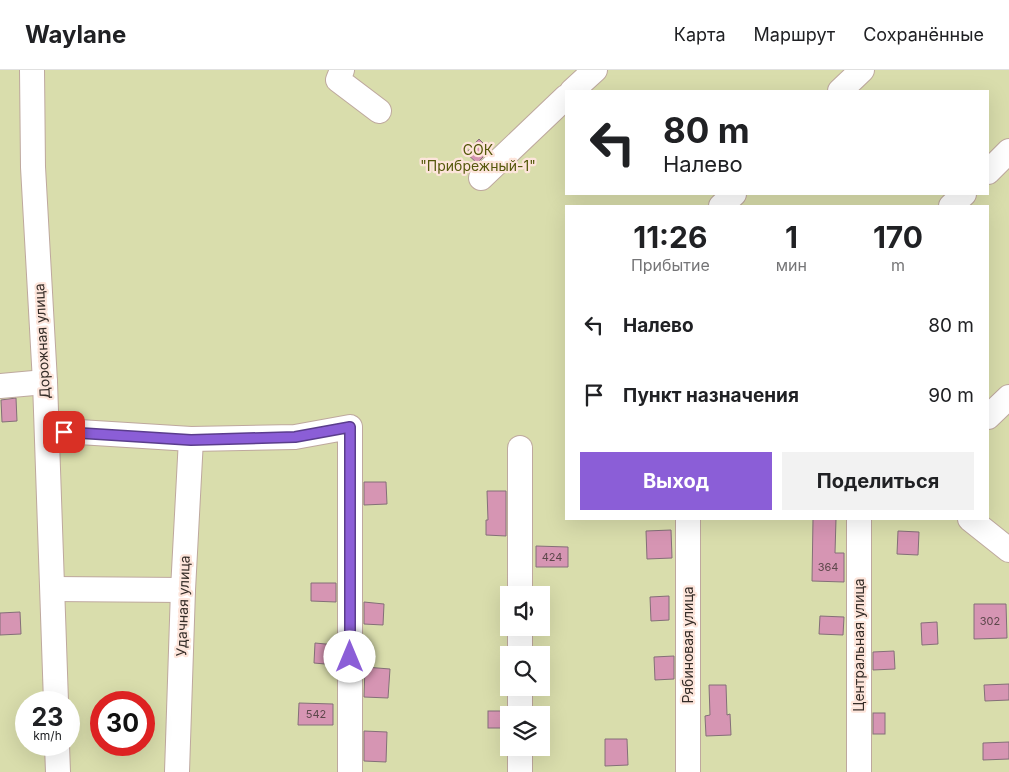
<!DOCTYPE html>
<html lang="ru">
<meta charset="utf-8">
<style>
:root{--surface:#fff;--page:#f2f2f2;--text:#202124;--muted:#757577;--line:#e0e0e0;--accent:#8b5ed7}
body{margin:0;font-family:Inter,sans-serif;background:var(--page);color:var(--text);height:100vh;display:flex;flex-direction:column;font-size:19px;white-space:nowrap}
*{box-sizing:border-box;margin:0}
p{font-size:16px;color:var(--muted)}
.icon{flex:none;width:28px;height:28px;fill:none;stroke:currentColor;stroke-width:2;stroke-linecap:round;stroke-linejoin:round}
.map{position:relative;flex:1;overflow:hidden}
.drawer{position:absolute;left:565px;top:135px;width:424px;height:315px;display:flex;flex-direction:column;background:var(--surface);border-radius:0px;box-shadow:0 5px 20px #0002}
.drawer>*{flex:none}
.banner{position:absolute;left:565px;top:20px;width:424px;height:105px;border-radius:0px;box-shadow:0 5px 20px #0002;background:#fff;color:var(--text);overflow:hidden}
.buttons{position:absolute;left:500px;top:516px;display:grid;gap:10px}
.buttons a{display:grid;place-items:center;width:50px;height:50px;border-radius:0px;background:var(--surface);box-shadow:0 5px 20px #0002;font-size:25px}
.speed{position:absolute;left:15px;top:621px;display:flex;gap:10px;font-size:25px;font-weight:700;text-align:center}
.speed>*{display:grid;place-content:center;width:65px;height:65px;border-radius:50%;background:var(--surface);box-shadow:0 5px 20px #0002;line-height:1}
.speed small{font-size:12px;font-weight:400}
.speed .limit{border:8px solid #d22;background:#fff;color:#111}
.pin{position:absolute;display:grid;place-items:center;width:42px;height:42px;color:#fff;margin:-21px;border-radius:10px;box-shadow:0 2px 8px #0006}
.me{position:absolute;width:55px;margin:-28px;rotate:0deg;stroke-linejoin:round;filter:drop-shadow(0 0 4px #0008)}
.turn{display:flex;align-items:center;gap:18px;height:105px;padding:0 15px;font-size:22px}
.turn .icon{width:65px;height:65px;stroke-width:2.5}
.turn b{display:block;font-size:35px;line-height:42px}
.eta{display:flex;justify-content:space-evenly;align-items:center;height:85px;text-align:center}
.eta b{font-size:30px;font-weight:700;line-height:35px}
.action{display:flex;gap:10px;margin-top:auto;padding:10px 15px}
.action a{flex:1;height:58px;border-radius:0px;background:var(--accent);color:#fff;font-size:20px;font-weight:700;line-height:58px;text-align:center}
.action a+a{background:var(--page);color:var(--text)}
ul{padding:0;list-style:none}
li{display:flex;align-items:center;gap:15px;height:70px;padding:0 15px}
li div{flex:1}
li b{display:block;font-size:19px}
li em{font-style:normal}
header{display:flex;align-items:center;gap:30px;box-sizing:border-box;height:70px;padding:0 25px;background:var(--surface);border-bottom:1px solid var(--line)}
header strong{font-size:24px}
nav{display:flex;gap:28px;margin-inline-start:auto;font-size:18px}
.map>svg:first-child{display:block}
.green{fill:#d9ddac;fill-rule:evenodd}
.building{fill:#d695b3;stroke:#846f78}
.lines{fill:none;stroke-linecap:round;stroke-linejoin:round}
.minor-casing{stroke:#bea89e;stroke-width:26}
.minor{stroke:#fff;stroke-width:24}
.route-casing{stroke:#5a3d8c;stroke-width:12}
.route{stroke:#8b5ed7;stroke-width:9}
.labels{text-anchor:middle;stroke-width:4.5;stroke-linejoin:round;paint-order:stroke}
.number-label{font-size:11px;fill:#5d474b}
.park-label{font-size:14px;fill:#55580b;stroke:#fde5db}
.street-label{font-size:14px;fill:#352d28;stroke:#fde5db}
</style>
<header>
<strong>Waylane</strong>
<nav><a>Карта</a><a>Маршрут</a><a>Сохранённые</a></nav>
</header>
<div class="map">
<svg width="1009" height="702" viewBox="0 0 1009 702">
<rect width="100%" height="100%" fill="#fde5db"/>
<path class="green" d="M0,0H1009V702H0ZM566,21H988V124H566ZM566,136H988V449H566ZM509,525H541V558H509ZM509,585H541V618H509ZM26,632H69V675H26ZM101,632H144V675H101ZM509,645H541V678H509Z"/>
<g class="building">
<path d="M479,69L490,80L477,93L466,83Z"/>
<path d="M16,328L17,351L2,352L1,330Z"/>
<path d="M364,412H386L387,434L364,435Z"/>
<path d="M487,421H506V466L486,465V450H488Z"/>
<path d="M813,449H836L835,483H844V512L812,511Z"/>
<path d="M671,460L672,488L647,489L646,461Z"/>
<path d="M898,461L919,462L918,485L897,484Z"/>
<path d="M536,476L568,477V497H536Z"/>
<path d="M311,513H336V532L311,531Z"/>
<path d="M669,526V550L651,551L650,527Z"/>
<path d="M364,532L384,534L383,555L364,554Z"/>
<path d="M974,534H1006L1007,568L974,569Z"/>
<path d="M20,542L21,564L0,565V543Z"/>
<path d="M820,546L844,547L843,565L819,564Z"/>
<path d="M937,552L938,574L922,575L921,553Z"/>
<path d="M315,573L336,575V595L314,593Z"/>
<path d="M894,581L895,599L873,600V582Z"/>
<path d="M674,586V609L655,610L654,587Z"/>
<path d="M365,597L390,599L388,628L364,627Z"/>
<path d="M1009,614V630L985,631L984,615Z"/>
<path d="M709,615H726L727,645L730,644L731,665L706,666L705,646L710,645Z"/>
<path d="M299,633L333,634V655H298Z"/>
<rect x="488" y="641" width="18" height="17"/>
<rect x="873" y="643" width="12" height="21"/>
<path d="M364,661L387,662L386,692L364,691Z"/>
<path d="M605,669H627L628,695L605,696Z"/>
<path d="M1009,672V689L983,690V673Z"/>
</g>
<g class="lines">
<defs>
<g id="minor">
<path d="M32,0L33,97L45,312L56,632"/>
<path d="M342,0L338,10L379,41"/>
<path d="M572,21L595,0"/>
<path d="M840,21L862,0"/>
<path d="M988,102L1009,81"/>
<path d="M481,108L566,27"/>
<path d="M721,136L734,124"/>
<path d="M951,136L964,124"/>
<path d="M0,316L45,312"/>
<path d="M988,347L1009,327"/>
<path d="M47,360L191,369L295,367L350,357V702"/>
<path d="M520,378V525"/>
<path d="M688,449V702"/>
<path d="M859,449V702"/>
<path d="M970,449L1009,480"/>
<path d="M53,519L183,520"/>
<path d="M520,558V585"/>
<path d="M520,618V645"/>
<path d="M57,675L58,702"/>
<path d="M520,678V702"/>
<path d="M177,702L183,520L191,369"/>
</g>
</defs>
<use href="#minor" class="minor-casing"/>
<use href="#minor" class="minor"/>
</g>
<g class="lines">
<defs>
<path id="route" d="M64,362L191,370L295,367L350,357V587"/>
</defs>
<use href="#route" class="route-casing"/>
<use href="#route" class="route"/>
</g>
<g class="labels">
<g class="number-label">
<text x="552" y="491">424</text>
<text x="828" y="501">364</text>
<text x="990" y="555">302</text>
<text x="316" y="648">542</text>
</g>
<g class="park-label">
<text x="478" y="85">СОК<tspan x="478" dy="16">"Прибрежный-1"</tspan></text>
</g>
<g class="street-label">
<text transform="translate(42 271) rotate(-93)" y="5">Дорожная улица</text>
<text transform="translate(183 536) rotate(-88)" y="5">Удачная улица</text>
<text transform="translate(688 575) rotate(-90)" y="5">Рябиновая улица</text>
<text transform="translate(859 575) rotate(-90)" y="5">Центральная улица</text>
</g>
</g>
</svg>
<div class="buttons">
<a><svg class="icon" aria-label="sound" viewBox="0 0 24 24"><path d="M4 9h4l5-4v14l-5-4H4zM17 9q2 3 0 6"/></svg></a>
<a><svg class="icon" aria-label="search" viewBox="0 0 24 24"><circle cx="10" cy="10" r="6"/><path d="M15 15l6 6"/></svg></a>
<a><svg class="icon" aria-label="layers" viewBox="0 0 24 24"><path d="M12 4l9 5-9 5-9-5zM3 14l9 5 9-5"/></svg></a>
</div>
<div class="speed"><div>23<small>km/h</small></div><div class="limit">30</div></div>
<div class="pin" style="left:64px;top:362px;background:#d93025"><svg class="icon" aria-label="arrive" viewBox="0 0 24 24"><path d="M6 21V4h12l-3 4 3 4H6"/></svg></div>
<svg class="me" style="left:350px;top:587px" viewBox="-20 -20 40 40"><circle r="19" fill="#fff"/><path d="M0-13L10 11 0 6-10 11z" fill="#8b5ed7"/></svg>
<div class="banner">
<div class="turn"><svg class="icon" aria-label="left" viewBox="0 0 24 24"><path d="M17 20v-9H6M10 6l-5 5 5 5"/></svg><div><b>80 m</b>Налево</div></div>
</div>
<section class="drawer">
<div class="eta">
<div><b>11:26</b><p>Прибытие</p></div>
<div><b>1</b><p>мин</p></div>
<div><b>170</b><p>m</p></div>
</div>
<ul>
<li><svg class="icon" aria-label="left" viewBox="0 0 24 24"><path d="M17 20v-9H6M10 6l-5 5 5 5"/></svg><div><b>Налево</b></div><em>80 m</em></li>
<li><svg class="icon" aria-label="arrive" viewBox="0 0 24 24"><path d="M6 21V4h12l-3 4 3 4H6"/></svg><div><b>Пункт назначения</b></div><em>90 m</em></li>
</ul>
<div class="action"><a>Выход</a><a>Поделиться</a></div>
</section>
</div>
